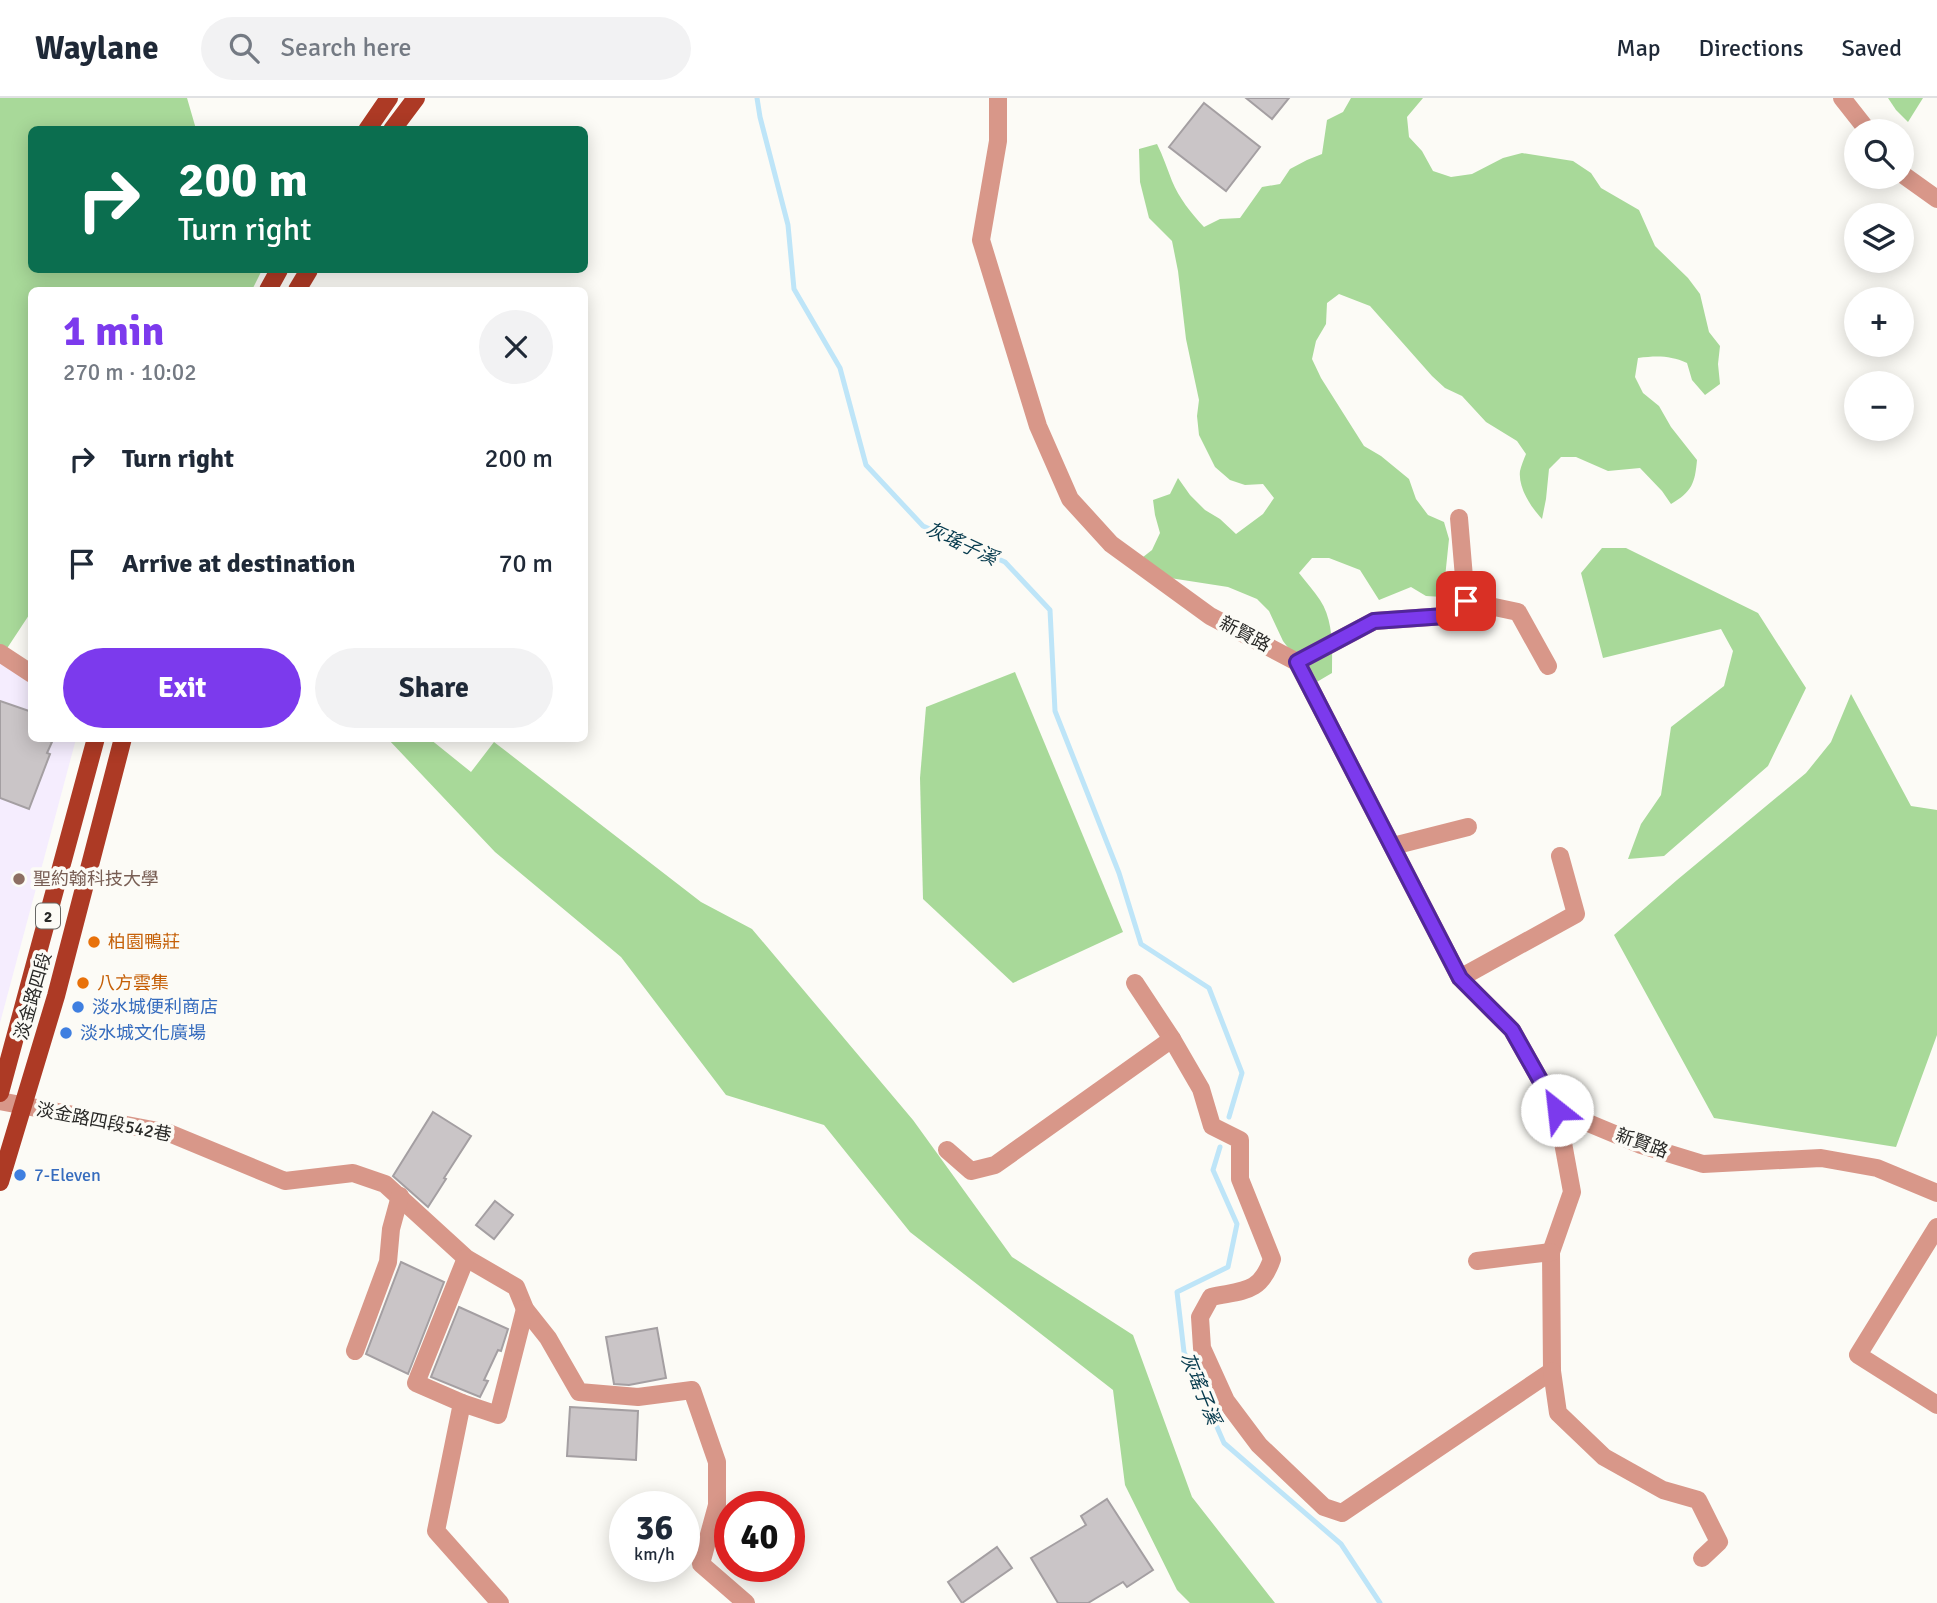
<!DOCTYPE html>
<meta charset="utf-8">
<style>
:root{--surface:#fff;--page:#f2f2f3;--text:#1f2937;--muted:#747a83;--line:#e0e1e3;--accent:#7c3aed}
body{margin:0;font-family:Signika,"Noto Sans TC",sans-serif;background:var(--page);color:var(--text);height:100vh;display:flex;flex-direction:column;font-size:26px;white-space:nowrap}
*{box-sizing:border-box;margin:0}
p{font-size:23px;color:var(--muted)}
.icon{flex:none;width:38px;height:38px;fill:none;stroke:currentColor;stroke-width:2;stroke-linecap:round;stroke-linejoin:round}
.map{position:relative;flex:1;overflow:hidden}
.side{position:absolute;left:28px;top:189px;width:560px;height:455px;display:flex;flex-direction:column;background:var(--surface);border-radius:10px;box-shadow:0 4px 18px #0003}
.side>*{flex:none}
.guide{position:absolute;left:28px;top:28px;width:560px;height:147px;border-radius:10px;box-shadow:0 4px 18px #0003;background:#0b6e4f;color:#fff;overflow:hidden}
.buttons{position:absolute;left:1844px;top:21px;display:grid;gap:14px}
.buttons a{display:grid;place-items:center;width:70px;height:70px;border-radius:50%;background:var(--surface);box-shadow:0 4px 18px #0003;font-size:35px}
.speed{position:absolute;left:609px;top:1393px;display:flex;gap:14px;font-size:35px;font-weight:700;text-align:center}
.speed>*{display:grid;place-content:center;width:91px;height:91px;border-radius:50%;background:var(--surface);box-shadow:0 4px 18px #0003;line-height:1}
.speed small{font-size:18px;font-weight:400}
.speed .limit{border:10px solid #d22;background:#fff;color:#111}
.pin{position:absolute;display:grid;place-items:center;width:60px;height:60px;color:#fff;margin:-30px;border-radius:14px;box-shadow:0 4px 10px #0006}
.me{position:absolute;width:77px;margin:-38px;rotate:331deg;stroke-linejoin:round;filter:drop-shadow(0 0 5px #0008)}
.turn{display:flex;align-items:center;gap:24px;height:147px;padding:0 35px;font-size:32px}
.turn .icon{width:91px;height:91px;stroke-width:2.5}
.turn b{display:block;font-size:49px;line-height:60px}
.round{display:grid;place-items:center;flex:none;width:74px;height:74px;border-radius:37px;background:var(--page)}
.head{display:flex;align-items:center;justify-content:space-between;height:119px;padding:0 35px}
h1{font-size:42px;font-weight:800;line-height:52px;color:var(--accent)}
.primary-button{display:flex;gap:14px;margin-top:auto;padding:14px 35px}
.primary-button a{flex:1;height:80px;border-radius:42px;background:var(--accent);color:#fff;font-size:28px;font-weight:800;line-height:80px;text-align:center}
.primary-button a+a{background:var(--page);color:var(--text)}
ul{padding:0;list-style:none}
li{display:flex;align-items:center;gap:21px;height:105px;padding:0 35px}
li div{flex:1}
li b{display:block;font-size:26px}
li em{font-style:normal}
header{display:flex;align-items:center;gap:42px;box-sizing:border-box;height:98px;padding:0 35px;background:var(--surface);border-bottom:2px solid var(--line)}
header strong{font-size:33px}
nav{display:flex;gap:38px;margin-inline-start:auto;font-size:24px}
.search{width:490px;height:63px;background:var(--page);display:flex;align-items:center;gap:18px;box-sizing:border-box;padding:0 24px;border-radius:38px;color:var(--muted);font-size:26px}
.map>svg:first-child{display:block}
.education{fill:#f5edfe}
.green{fill:#a8d999}
.lines{fill:none;stroke-linecap:round;stroke-linejoin:round}
.stream{stroke:#bee5f8;stroke-width:5}
.building{fill:#cac5c7;stroke:#a49fa2;stroke-width:2}
.minor{stroke:#d89789;stroke-width:18}
.tertiary{stroke:#d89789;stroke-width:18}
.primary{stroke:#ad3a25;stroke-width:18}
.route-casing{stroke:#51269a;stroke-width:18}
.route{stroke:#7c3aed;stroke-width:12}
.education-dot{fill:#8d6e63;stroke:#fcfbf6;stroke-width:2.5}
.food-dot{fill:#e8710a;stroke:#fcfbf6;stroke-width:2.5}
.shop-dot{fill:#3f7fe0;stroke:#fcfbf6;stroke-width:2.5}
.labels{text-anchor:middle;stroke-width:7;stroke-linejoin:round;paint-order:stroke}
.shield{fill:#fcfbf6;stroke:#686865;stroke-width:2}
.shield-label{font-size:16px;font-weight:bold;fill:#292927}
.street-label{font-size:18px;fill:#292927;stroke:#fcfbf6}
.education-label{font-size:18px;fill:#785e54;stroke:#fcfbf6;text-anchor:start}
.food-label{font-size:18px;fill:#c56008;stroke:#fcfbf6;text-anchor:start}
.shop-label{font-size:18px;fill:#366cbe;stroke:#fcfbf6;text-anchor:start}
.water-label{font-size:19px;font-style:italic;fill:#073b4e;stroke:#fcfbf6}
</style>
<header>
<strong>Waylane</strong>
<div class="search"><svg class="icon" aria-label="search" viewBox="0 0 24 24"><circle cx="10" cy="10" r="6"/><path d="M15 15l6 6"/></svg>Search here</div>
<nav><a>Map</a><a>Directions</a><a>Saved</a></nav>
</header>
<div class="map">
<svg width="1937" height="1505" viewBox="0 0 1937 1505">
<rect width="100%" height="100%" fill="#fcfbf6"/>
<path class="education" d="M0,557L31,580L32,640L76,641L0,925Z"/>
<g class="green">
<path d="M0,0H187L196,31L32,32V172H262L252,192H32L31,514L2,558L0,557Z"/>
<path d="M1351,0H1423L1407,19L1409,39L1422,53L1433,73L1451,79L1472,76L1503,60L1522,55L1573,63L1591,75L1601,90L1639,112L1655,148L1688,180L1700,196L1709,234L1720,248L1718,266L1720,286L1705,297L1692,282L1687,265C1669,257 1656,258 1638,260L1635,279L1643,295L1659,308L1671,329L1697,362C1695,385 1692,394 1671,406L1662,393L1640,370L1608,373L1576,359H1561L1549,371L1546,401L1542,421C1531,409 1518,390 1520,373C1521,368 1524,361 1526,356L1517,343L1486,324L1462,298L1445,290L1432,278L1370,208L1339,196L1327,205L1326,226L1316,243L1312,261L1321,280L1364,348L1381,358L1409,381L1416,401L1428,417L1444,424L1449,441L1443,499L1426,498L1411,489L1379,502L1360,472L1329,460H1312L1299,475C1306,484 1314,493 1320,502C1334,523 1332,551 1332,575L1315,585L1283,543L1269,513L1257,501L1228,489L1170,480L1138,463L1152,452L1160,435L1155,417L1153,402L1170,396L1178,380L1190,397L1205,412L1220,421L1236,436L1263,416L1274,400L1263,386L1245,387L1230,382L1215,369L1199,337L1197,318L1199,302L1186,241L1178,173L1172,143L1149,120L1140,84L1139,51L1157,46C1163,58 1167,70 1172,83C1179,100 1191,115 1204,129L1220,121L1240,120L1262,89L1280,86L1290,71L1307,62L1322,56L1327,22L1343,14Z"/>
<path d="M1888,0H1923L1908,24L1896,12Z"/>
<path d="M1602,450H1626L1758,515L1806,590L1768,668L1664,758L1628,761L1641,726L1661,697L1671,629L1724,588L1733,553L1721,531L1603,560L1581,475Z"/>
<path d="M1015,574L1123,834L1013,885L923,801L920,680L926,609Z"/>
<path d="M1851,596L1911,708L1937,712V937L1896,1049L1714,1020L1614,837L1677,782L1806,675L1831,644Z"/>
<path d="M388,641H430L471,674L494,644L701,804L752,831L913,1022L1012,1159L1133,1237L1192,1399L1275,1505H1190L1177,1492L1125,1387L1113,1292L910,1134L824,1027L726,997L621,859L495,754Z"/>
</g>
<g class="lines">
<g class="stream">
<path d="M757,0L760,19L788,127L794,191L840,270L866,367L923,428L1005,464L1050,512L1055,613L1119,775L1141,846L1209,890L1242,975L1229,1019"/>
<path d="M1220,1049L1213,1072L1237,1126L1228,1169L1177,1194L1184,1254L1224,1345L1341,1446L1380,1505"/>
</g>
</g>
<g class="building">
<path d="M1246,0H1289L1272,21Z"/>
<path d="M1204,5L1260,49L1226,93L1169,49Z"/>
<path d="M0,603L32,614V640H43L52,644L47,655L50,656L29,711L0,700Z"/>
<path d="M433,1014L471,1038L444,1080L446,1081L428,1109L393,1078Z"/>
<path d="M495,1103L513,1117L494,1141L476,1127Z"/>
<path d="M401,1164L444,1184L408,1276L366,1256Z"/>
<path d="M459,1209L508,1231L501,1253L498,1252L484,1282L488,1283L480,1299L431,1279Z"/>
<path d="M657,1230L666,1280L629,1287L614,1286L606,1239Z"/>
<path d="M570,1309L638,1313L636,1362L567,1358Z"/>
<path d="M1107,1401L1153,1472L1127,1489L1123,1484L1088,1505H1058L1031,1460L1086,1427L1081,1418Z"/>
<path d="M997,1449L1012,1470L962,1505L948,1484Z"/>
</g>
<g class="lines">
<g class="minor">
<path d="M1842,0L1868,33"/>
<path d="M1902,76L1937,101"/>
<path d="M1459,420L1466,503"/>
<path d="M0,555L32,576"/>
<path d="M1297,564L1374,523L1445,518L1466,503L1518,514L1548,568"/>
<path d="M1393,748L1468,729"/>
<path d="M1460,880L1576,816L1560,758"/>
<path d="M1135,885L1172,941"/>
<path d="M0,1003L169,1035L285,1083L353,1075L385,1086L466,1160L516,1189L525,1211L548,1240L579,1294L638,1299L692,1292L717,1364V1407L701,1466L746,1505"/>
<path d="M947,1052L971,1073L995,1067L1172,941L1201,991L1212,1028L1240,1042V1081L1272,1161C1260,1196 1243,1192 1211,1199L1200,1219L1202,1250L1226,1303L1259,1347L1324,1409L1342,1415L1552,1273L1551,1154L1572,1094L1557,1012"/>
<path d="M1937,1129L1858,1257L1937,1307"/>
<path d="M466,1160L416,1285L462,1305L436,1433L500,1505"/>
<path d="M1477,1163L1551,1154"/>
<path d="M355,1253L388,1164L391,1131L400,1098"/>
<path d="M1552,1273L1558,1315L1604,1359L1663,1392L1698,1402L1719,1444L1702,1460"/>
<path d="M462,1305L498,1317L525,1211"/>
</g>
<path class="tertiary" d="M998,0V43L981,142L1038,328L1070,401L1111,446L1210,518L1297,564L1460,880L1512,932L1557,1012L1641,1047L1703,1066L1821,1060L1877,1070L1937,1095"/>
<g class="primary">
<path d="M367,32L389,0"/>
<path d="M392,32L416,0"/>
<path d="M268,192L279,172"/>
<path d="M297,192L309,172"/>
<path d="M0,995L96,640"/>
<path d="M0,1084L56,898L123,640"/>
</g>
</g>
<g class="lines">
<defs>
<path id="route" d="M1466,503L1445,518L1374,523L1297,564L1460,880L1512,932L1557,1012"/>
</defs>
<use href="#route" class="route-casing"/>
<use href="#route" class="route"/>
</g>
<circle class="education-dot" cx="19" cy="781" r="7"/>
<g class="food-dot">
<circle cx="94" cy="844" r="7"/>
<circle cx="83" cy="885" r="7"/>
</g>
<g class="shop-dot">
<circle cx="78" cy="909" r="7"/>
<circle cx="66" cy="935" r="7"/>
<circle cx="20" cy="1077" r="7"/>
</g>
<g class="labels">
<rect class="shield" x="36" y="805.5" width="24" height="25" rx="5"/>
<g class="shield-label">
<text x="48" y="824">2</text>
</g>
<g class="street-label">
<text transform="translate(1245 536) rotate(28)" y="6">新賢路</text>
<text transform="translate(33 898) rotate(-74)" y="6">淡金路四段</text>
<text transform="translate(104 1024) rotate(11)" y="6">淡金路四段542巷</text>
<text transform="translate(1642 1045) rotate(20)" y="6">新賢路</text>
</g>
<g class="education-label">
<text x="33" y="787">聖約翰科技大學</text>
</g>
<g class="food-label">
<text x="108" y="850">柏園鴨莊</text>
<text x="97" y="891">八方雲集</text>
</g>
<g class="shop-label">
<text x="92" y="915">淡水城便利商店</text>
<text x="80" y="941">淡水城文化廣場</text>
<text x="34" y="1083">7-Eleven</text>
</g>
<g class="water-label">
<text transform="translate(962 445) rotate(25)" y="7">灰瑤子溪</text>
<text transform="translate(1201 1290) rotate(68)" y="7">灰瑤子溪</text>
</g>
</g>
</svg>
<div class="buttons">
<a><svg class="icon" aria-label="search" viewBox="0 0 24 24"><circle cx="10" cy="10" r="6"/><path d="M15 15l6 6"/></svg></a>
<a><svg class="icon" aria-label="layers" viewBox="0 0 24 24"><path d="M12 4l9 5-9 5-9-5zM3 14l9 5 9-5"/></svg></a>
<a>+</a>
<a>−</a>
</div>
<div class="speed"><div>36<small>km/h</small></div><div class="limit">40</div></div>
<div class="pin" style="left:1466px;top:503px;background:#d93025"><svg class="icon" aria-label="arrive" viewBox="0 0 24 24"><path d="M6 21V4h12l-3 4 3 4H6"/></svg></div>
<svg class="me" style="left:1557px;top:1012px" viewBox="-20 -20 40 40"><circle r="19" fill="#fff"/><path d="M0-13L10 11 0 6-10 11z" fill="#7c3aed"/></svg>
<div class="guide">
<div class="turn"><svg class="icon" aria-label="right" viewBox="0 0 24 24"><path d="M7 20v-9h11M14 6l5 5-5 5"/></svg><div><b>200 m</b>Turn right</div></div>
</div>
<section class="side">
<div class="head"><div><h1>1 min</h1><p>270 m · 10:02</p></div><a class="round"><svg class="icon" aria-label="close" viewBox="0 0 24 24"><path d="M6 6l12 12M18 6L6 18"/></svg></a></div>
<ul>
<li><svg class="icon" aria-label="right" viewBox="0 0 24 24"><path d="M7 20v-9h11M14 6l5 5-5 5"/></svg><div><b>Turn right</b></div><em>200 m</em></li>
<li><svg class="icon" aria-label="arrive" viewBox="0 0 24 24"><path d="M6 21V4h12l-3 4 3 4H6"/></svg><div><b>Arrive at destination</b></div><em>70 m</em></li>
</ul>
<div class="primary-button"><a>Exit</a><a>Share</a></div>
</section>
</div>
